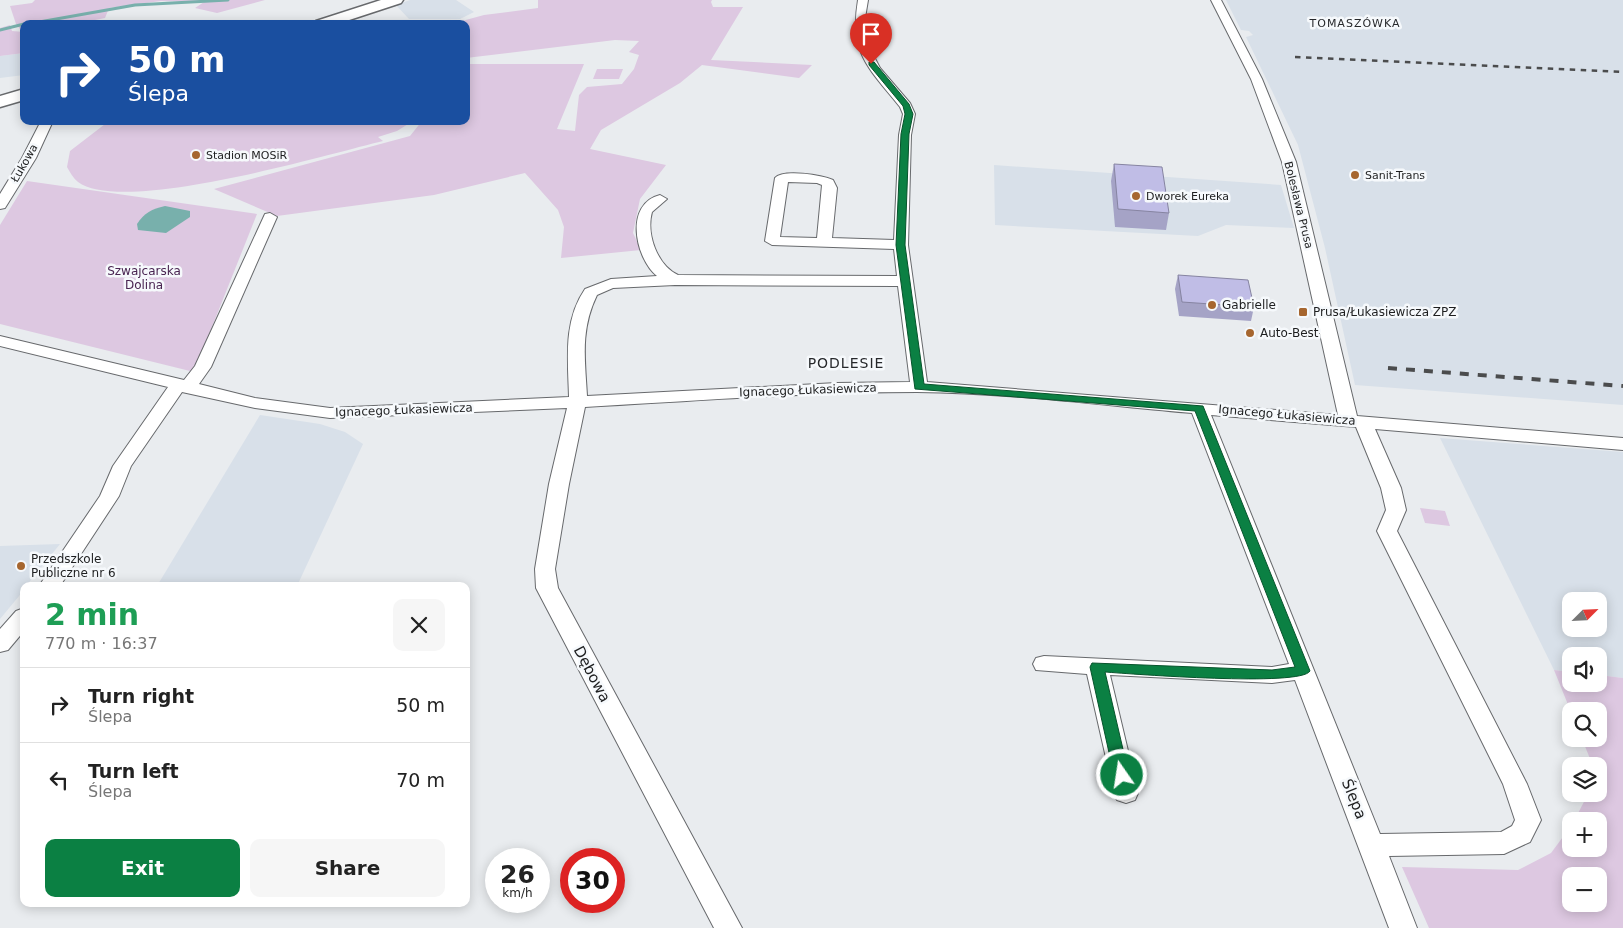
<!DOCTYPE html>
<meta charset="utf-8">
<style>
:root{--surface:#fff;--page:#f6f6f6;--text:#222;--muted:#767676;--line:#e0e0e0;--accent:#0b8043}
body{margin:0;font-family:"DejaVu Sans",sans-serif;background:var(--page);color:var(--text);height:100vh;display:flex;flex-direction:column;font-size:19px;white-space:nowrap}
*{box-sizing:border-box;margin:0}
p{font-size:16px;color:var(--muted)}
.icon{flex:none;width:28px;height:28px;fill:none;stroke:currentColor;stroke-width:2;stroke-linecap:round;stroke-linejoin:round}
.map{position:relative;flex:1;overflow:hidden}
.drawer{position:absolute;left:20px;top:582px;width:450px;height:325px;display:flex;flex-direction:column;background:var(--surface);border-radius:10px;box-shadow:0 2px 12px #0003}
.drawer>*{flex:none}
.hud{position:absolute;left:20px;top:20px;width:450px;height:105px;border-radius:10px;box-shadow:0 2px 12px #0003;background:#1a4fa0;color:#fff;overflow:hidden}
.needle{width:32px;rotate:66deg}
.buttons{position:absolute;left:1562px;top:592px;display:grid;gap:10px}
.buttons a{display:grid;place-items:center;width:45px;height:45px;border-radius:10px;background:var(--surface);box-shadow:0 2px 12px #0003;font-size:25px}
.speed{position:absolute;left:485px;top:848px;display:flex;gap:10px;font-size:25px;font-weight:700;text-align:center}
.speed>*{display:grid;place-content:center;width:65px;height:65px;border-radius:50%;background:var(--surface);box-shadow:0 2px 12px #0003;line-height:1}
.speed small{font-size:12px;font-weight:400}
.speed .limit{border:8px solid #d22;background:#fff;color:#111}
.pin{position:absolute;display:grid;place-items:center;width:42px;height:42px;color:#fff;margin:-51px -21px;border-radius:50% 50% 50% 0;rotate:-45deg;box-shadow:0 0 5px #0007}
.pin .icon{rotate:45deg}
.me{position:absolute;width:55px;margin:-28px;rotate:347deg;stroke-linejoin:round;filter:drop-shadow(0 0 4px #0008)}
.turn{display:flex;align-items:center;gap:18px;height:105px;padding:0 25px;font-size:22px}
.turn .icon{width:65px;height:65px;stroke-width:2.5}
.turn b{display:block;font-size:35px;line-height:42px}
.round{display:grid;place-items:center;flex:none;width:52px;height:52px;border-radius:10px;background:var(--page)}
.head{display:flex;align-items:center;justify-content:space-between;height:85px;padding:0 25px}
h1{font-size:30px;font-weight:700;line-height:38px;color:#1e9e55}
.cta{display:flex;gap:10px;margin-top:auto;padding:10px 25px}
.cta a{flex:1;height:58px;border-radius:10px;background:var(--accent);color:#fff;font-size:20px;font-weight:700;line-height:58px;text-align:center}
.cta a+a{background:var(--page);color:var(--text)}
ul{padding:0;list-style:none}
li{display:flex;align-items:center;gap:15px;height:75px;padding:0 25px;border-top:1px solid var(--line)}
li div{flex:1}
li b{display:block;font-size:19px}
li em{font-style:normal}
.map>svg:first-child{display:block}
.built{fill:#d8e0e9;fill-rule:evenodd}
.green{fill:#ddc8e1;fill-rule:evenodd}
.water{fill:#78b0ac}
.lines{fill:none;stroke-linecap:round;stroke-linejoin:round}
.stream{stroke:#78b0ac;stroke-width:3}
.street-casing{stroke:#67696c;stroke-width:2}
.secondary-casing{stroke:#67696c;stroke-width:3}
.street{fill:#fff;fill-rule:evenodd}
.secondary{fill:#fff;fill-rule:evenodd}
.rail-far1{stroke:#4b4c4d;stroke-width:2.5;stroke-dasharray:5.5 5.5;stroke-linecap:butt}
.rail{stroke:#4b4c4d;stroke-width:4;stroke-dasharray:9 9;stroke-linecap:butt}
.wall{fill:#a5a3c6}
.building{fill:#c0bde6;stroke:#8684a1}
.route{fill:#0b8043;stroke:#07532c}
.poi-dot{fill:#a6662f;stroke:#f6f9fc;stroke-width:2}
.labels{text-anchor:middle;stroke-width:5;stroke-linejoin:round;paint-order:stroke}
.far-neighbourhood-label{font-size:11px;letter-spacing:1px;fill:#27292c;stroke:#f6f9fc}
.far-poi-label{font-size:11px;fill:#1e1f20;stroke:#f6f9fc;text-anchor:start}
.far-street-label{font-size:11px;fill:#1e1f20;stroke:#f6f9fc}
.park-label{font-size:12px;fill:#492451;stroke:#f6f9fc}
.poi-label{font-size:12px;fill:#1e1f20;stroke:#f6f9fc;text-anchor:start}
.street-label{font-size:12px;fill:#1e1f20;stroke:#f6f9fc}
.neighbourhood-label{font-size:14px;letter-spacing:1px;fill:#27292c;stroke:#f6f9fc}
.near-street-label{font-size:15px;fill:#1e1f20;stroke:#f6f9fc}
</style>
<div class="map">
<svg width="1623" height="928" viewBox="0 0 1623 928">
<rect width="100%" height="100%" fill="#e9ecef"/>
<g class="built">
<path d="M410,0H456L474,12L460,19H409L396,5Z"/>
<path d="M1226,0H1623V405L1355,385L1325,248L1298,145L1246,37L1253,35L1249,31L1241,30Z"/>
<path d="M24,53V75L0,78V56Z"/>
<path d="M994,165L1281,185L1294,228L1226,225L1198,236L995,225Z"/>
<path d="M260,415L320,424L345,432L363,444L297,586H157Z"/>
<path d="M1440,438L1623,452V678L1599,675V656H1571V672L1554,670ZM1571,601H1599V629H1571Z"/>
<path d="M60,544L26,586H24V590L0,619V546Z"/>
</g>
<g class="green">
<path d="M35,0H265L217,13L195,8L204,2L161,1L109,8L105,18L75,24H24V29H20L16,24L10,6L32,3Z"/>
<path d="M538,0H712L711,2L713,7H743L711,60L812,65L799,78L702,65L680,83L601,130L590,149L666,165L640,199L633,233L641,250L561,258L564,227L558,210L525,173L434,195L277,216L214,189L410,136L422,121H466V64H584L557,129L575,131L579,95L587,87L622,84L634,69L639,55L629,52L639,41L615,40L466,58V24H451L484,15L538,8Z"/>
<path d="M10,25L12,31L24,32V53L0,56V28Z"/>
<path d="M597,69H623L619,79H593Z"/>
<path d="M109,121H413L397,131L378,137L383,141C325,155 123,215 78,182C73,178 70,172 67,167L70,151Z"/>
<path d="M27,181L257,214L194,372L0,324V225Z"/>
<path d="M1420,508L1445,511L1450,526L1425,523Z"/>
<path d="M1554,670L1571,672V684H1599V675L1623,678V928H1429L1402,867L1518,870L1551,853L1571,826V849H1599V821H1574L1588,794H1599V766H1593L1582,739H1599V711L1571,712ZM1599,876V904H1571V876Z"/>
</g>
<path class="water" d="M165,206L190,211V217L166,233L138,230L137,224C144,213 152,209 165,206Z"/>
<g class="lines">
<g class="stream">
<path d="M28,24L135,5L228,0"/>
<path d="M0,30L24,24"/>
</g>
<defs>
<g id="street">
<path d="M858,0H868L865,18L869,47L880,68L910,103L915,114L911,135L908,245L927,382L1338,415L1282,162L1251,79L1211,0H1221L1262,79L1296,162L1357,416L1623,438V450L1375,429L1401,488L1406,510L1397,531L1527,784L1541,820L1530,842L1504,854L1389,856L1417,928H1389L1295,680L1272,683L1110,675L1138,793L1135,800L1126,803L1117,800L1114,793L1087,674L1036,670L1033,664L1036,658L1044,656L1272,667L1289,664L1192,413C1101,405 1009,393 917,392C807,392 696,401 585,407L569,484L555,569L558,588L742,928H714L536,588L535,569L549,484L567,408L330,418L255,408L182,392L131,466L119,496L60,586H39L100,496L113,466L168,387L0,346V336L184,380L195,366L265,214L270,213L277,217L211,367L199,384L255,398L330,408L569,397C568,359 563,321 585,289L611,279L657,276C635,258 624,204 660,195L667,199L652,212C646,234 657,265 678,275L897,276L894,249L772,245L765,241L775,178C783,169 822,175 833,180L837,188L832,238L894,240L899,135L903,114L900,107C869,68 849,54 858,0ZM788,182L817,183L822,185L817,238L780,237ZM675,285L898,286L910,382L837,383L587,396C585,359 580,330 597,295L613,288ZM1211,415L1356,427L1381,488L1386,510L1377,531L1503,784L1515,820L1512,826L1501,832L1380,834Z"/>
<path d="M41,121H53L36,158L5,208L0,209V194L22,158Z"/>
<path d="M24,608V631L8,650L0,652V629L16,611Z"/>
</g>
<g id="secondary">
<path d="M381,0H403L401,3L337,24H314L316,21Z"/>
<path d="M24,89V100L0,107V96Z"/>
</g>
</defs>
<use href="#street" class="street-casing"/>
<use href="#secondary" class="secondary-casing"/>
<use href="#street" class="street"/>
<use href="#secondary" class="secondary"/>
<path class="rail-far1" d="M1295,57L1623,72"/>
<path class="rail" d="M1388,368L1623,386"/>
</g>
<g class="wall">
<path d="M1114,164L1169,213L1166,230L1115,227L1111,181Z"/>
<path d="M1178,275L1254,307L1251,321L1179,316L1175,289Z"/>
</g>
<g class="building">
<path d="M1114,164L1162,167L1169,213L1118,209Z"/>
<path d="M1178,275L1248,280L1254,307L1182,302Z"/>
</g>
<path class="route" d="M869,62H874L909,104L913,114L909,134L905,245L924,384L1203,406L1310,671C1301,687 1132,674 1105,672L1129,775L1127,779H1117L1114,775L1090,667L1092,663L1272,670L1295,667L1195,411L915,389L896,245L901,134L905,114L903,106L869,65Z"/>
<g class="poi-dot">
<circle cx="196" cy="155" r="5"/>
<circle cx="1355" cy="175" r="5"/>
<circle cx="1136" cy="196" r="5"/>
<circle cx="1212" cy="305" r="5"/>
<rect x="1298" y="307" width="10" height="10" rx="2.5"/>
<circle cx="1250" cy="333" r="5"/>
<circle cx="21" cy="566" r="5"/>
</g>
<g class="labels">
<g class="far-neighbourhood-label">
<text x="1355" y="27">TOMASZÓWKA</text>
</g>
<g class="far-poi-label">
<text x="206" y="159">Stadion MOSiR</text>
<text x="1365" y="179">Sanit-Trans</text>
<text x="1146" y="200">Dworek Eureka</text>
</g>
<g class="far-street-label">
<text transform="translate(24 163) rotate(-60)" y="4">Łukowa</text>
<text transform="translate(1299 205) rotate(76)" y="4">Bolesława Prusa</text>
</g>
<g class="park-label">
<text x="144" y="275">Szwajcarska<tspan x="144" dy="14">Dolina</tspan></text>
</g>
<g class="poi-label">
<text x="1222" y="309">Gabrielle</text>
<text x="1313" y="316">Prusa/Łukasiewicza ZPZ</text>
<text x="1260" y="337">Auto-Best</text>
<text x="31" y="563">Przedszkole<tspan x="31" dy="14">Publiczne nr 6</tspan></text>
</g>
<g class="street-label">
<text transform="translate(808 390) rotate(-2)" y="4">Ignacego Łukasiewicza</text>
<text transform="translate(404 410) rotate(-2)" y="4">Ignacego Łukasiewicza</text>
<text transform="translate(1287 415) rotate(5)" y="4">Ignacego Łukasiewicza</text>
</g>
<g class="neighbourhood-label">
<text x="846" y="368">PODLESIE</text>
</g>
<g class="near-street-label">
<text transform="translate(592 674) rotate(62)" y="5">Dębowa</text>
<text transform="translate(1354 799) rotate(68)" y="5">Ślepa</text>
</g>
</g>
</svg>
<div class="buttons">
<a><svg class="needle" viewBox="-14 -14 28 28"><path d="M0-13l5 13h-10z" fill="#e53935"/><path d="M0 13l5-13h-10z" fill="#767676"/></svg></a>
<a><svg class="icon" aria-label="sound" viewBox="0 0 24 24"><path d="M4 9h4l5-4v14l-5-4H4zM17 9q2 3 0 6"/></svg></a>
<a><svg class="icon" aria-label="search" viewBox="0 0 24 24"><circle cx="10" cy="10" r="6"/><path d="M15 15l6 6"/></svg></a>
<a><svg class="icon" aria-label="layers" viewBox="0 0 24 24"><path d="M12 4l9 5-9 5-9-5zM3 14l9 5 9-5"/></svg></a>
<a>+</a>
<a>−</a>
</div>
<div class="speed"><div>26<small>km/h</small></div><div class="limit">30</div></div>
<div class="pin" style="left:871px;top:64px;background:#d93025"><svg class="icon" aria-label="arrive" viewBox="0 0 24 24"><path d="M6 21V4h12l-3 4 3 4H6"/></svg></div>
<svg class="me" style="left:1122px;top:775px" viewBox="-20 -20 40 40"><circle r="17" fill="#0b8043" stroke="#fff" stroke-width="3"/><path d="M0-11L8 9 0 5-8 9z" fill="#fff"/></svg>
<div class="hud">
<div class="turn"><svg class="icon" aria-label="right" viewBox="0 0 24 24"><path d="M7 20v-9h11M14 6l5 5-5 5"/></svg><div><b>50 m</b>Ślepa</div></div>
</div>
<section class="drawer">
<div class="head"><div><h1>2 min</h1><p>770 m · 16:37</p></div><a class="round"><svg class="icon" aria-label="close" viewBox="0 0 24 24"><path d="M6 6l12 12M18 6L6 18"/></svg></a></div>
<ul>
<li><svg class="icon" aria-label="right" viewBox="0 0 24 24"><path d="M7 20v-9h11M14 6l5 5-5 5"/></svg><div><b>Turn right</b><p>Ślepa</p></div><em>50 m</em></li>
<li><svg class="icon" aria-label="left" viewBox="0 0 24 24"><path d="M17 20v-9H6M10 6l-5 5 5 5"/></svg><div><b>Turn left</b><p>Ślepa</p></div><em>70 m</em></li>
</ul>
<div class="cta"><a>Exit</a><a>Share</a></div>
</section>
</div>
